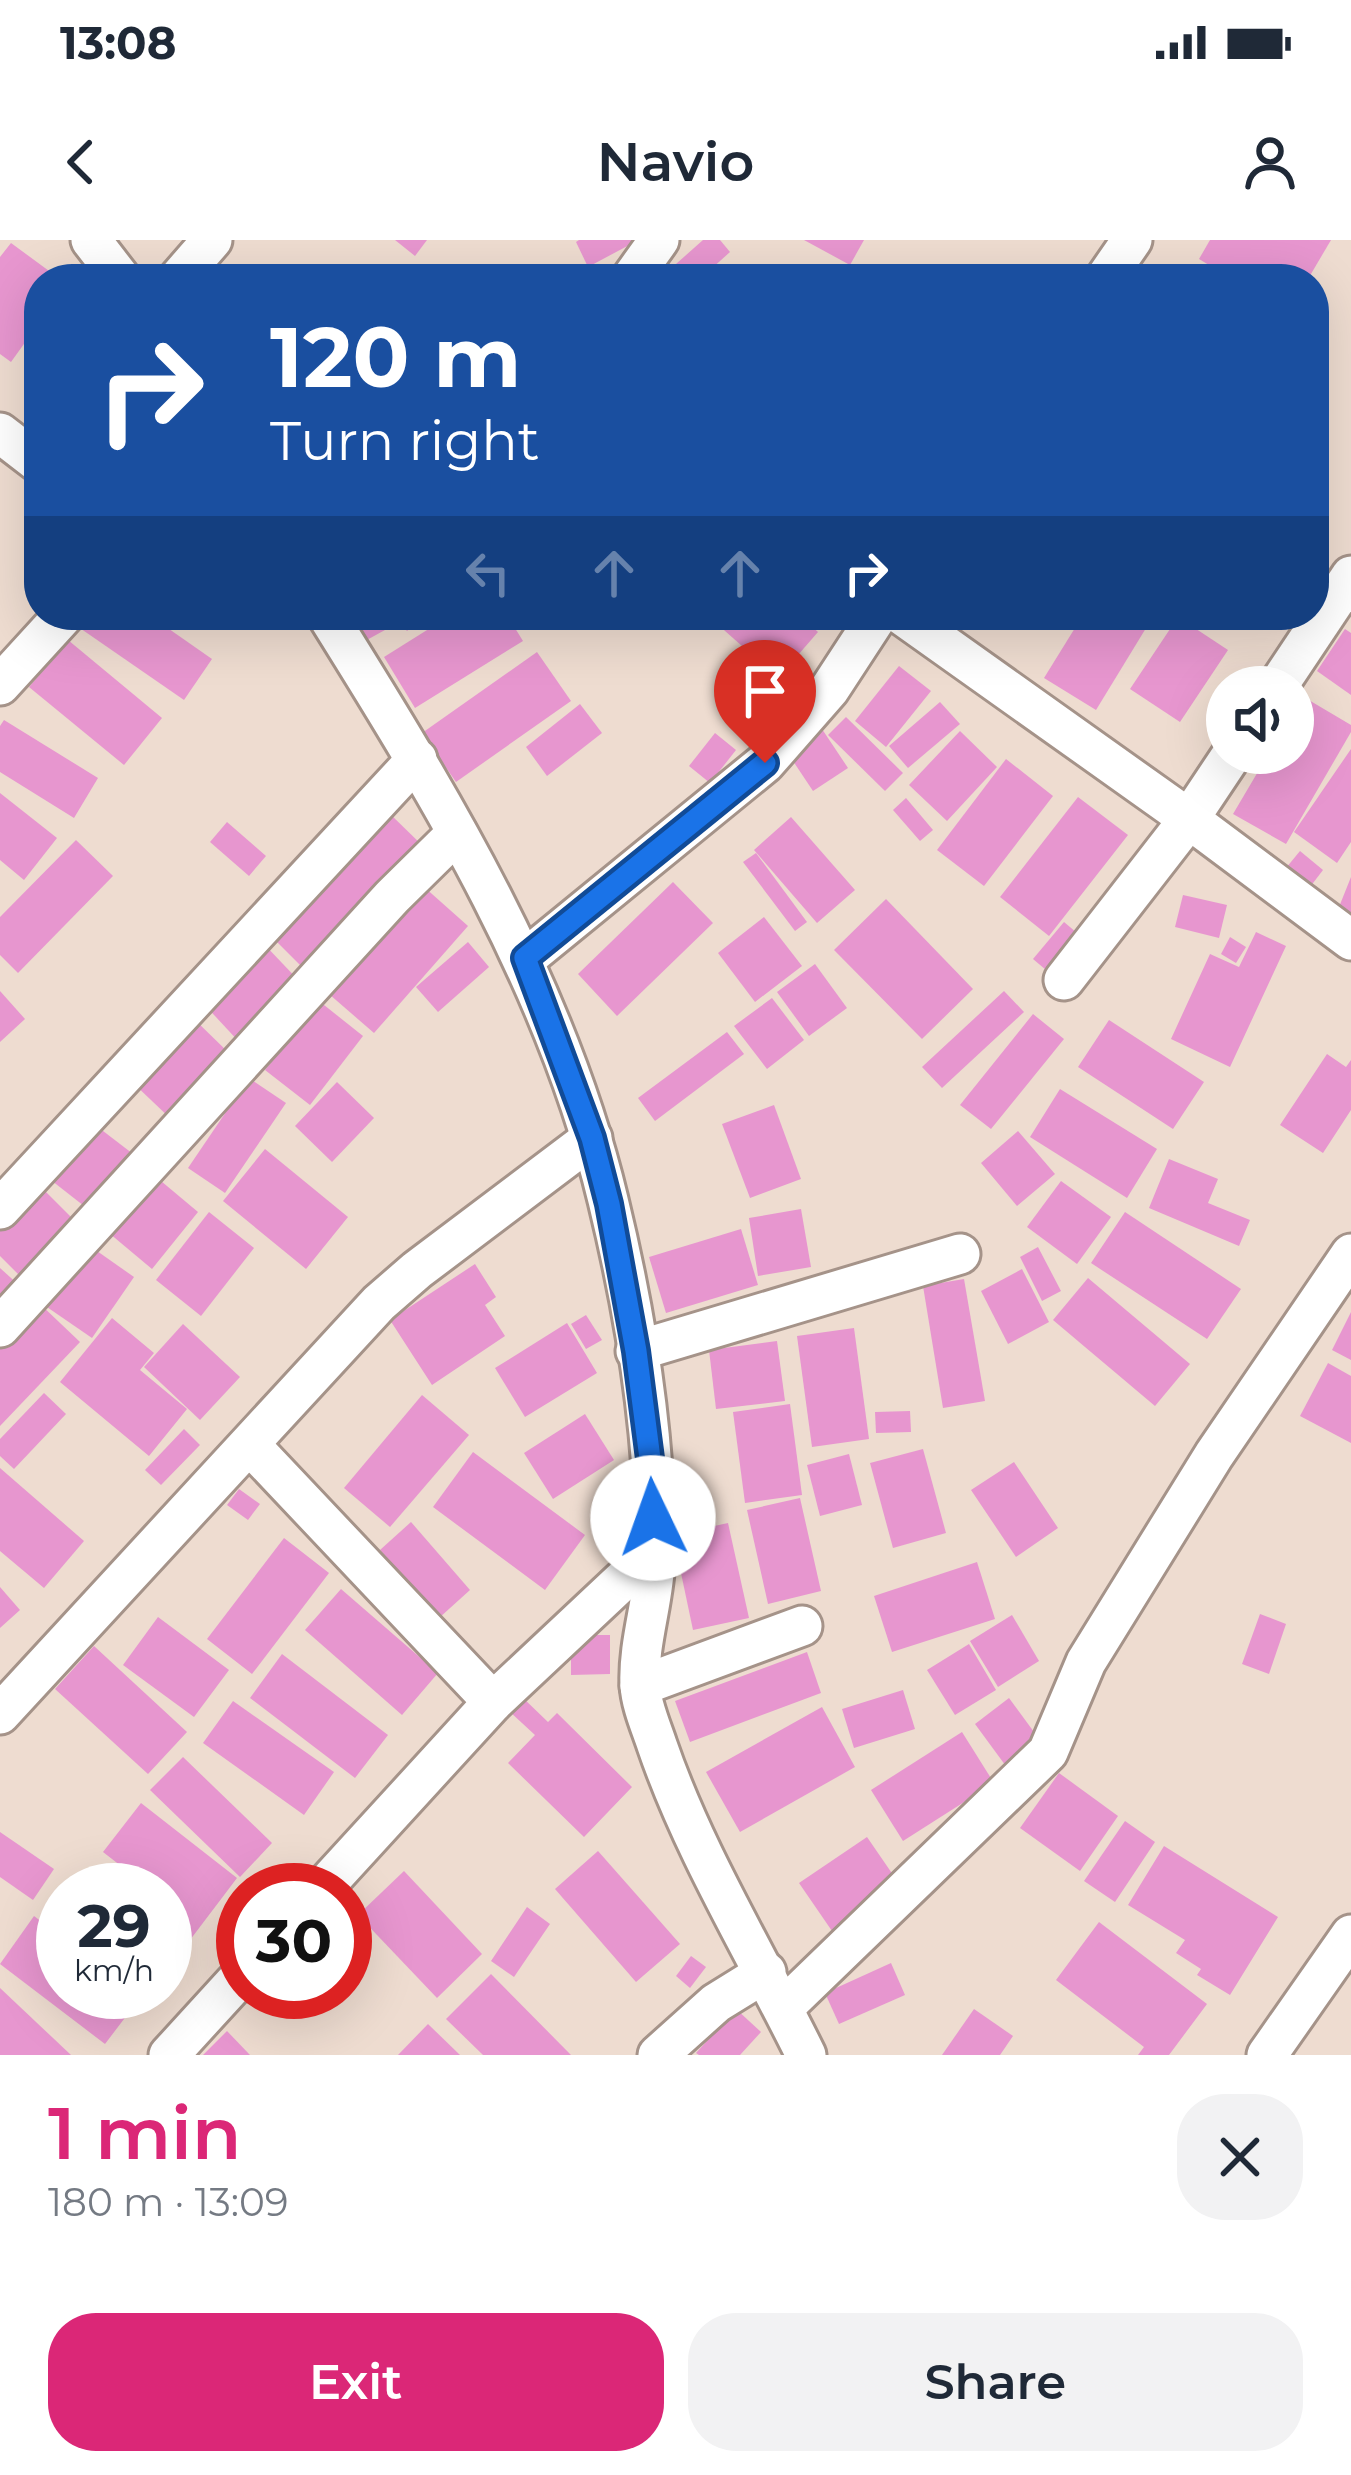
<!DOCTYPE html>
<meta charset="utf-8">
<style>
:root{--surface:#fff;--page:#f2f2f3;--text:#1f2937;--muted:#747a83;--accent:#db2777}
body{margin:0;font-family:Montserrat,sans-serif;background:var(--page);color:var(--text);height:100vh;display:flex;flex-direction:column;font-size:45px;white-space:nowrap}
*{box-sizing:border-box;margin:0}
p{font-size:39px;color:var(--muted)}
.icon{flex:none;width:66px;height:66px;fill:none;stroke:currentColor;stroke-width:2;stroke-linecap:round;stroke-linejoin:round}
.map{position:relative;height:1815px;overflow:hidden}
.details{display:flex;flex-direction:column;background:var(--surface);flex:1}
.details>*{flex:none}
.guide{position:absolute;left:24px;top:24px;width:1305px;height:366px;border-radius:48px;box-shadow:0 12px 48px #0002;background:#1a4fa0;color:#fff;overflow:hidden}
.buttons{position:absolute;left:1206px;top:426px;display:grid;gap:24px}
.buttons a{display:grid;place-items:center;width:108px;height:108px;border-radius:50%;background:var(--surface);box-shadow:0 12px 48px #0002;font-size:60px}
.speed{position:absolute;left:36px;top:1623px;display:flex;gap:24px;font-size:60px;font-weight:700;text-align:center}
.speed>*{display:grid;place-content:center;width:156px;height:156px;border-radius:50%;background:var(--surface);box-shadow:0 12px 48px #0002;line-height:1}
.speed small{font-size:30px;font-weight:400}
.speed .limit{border:18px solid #d22;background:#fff;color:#111}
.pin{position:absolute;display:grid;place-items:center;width:102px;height:102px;color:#fff;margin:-123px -51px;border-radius:50% 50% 50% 0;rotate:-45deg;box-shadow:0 0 12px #0007}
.pin .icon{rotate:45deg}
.me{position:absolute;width:132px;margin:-66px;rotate:357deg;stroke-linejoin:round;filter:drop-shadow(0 0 9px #0008)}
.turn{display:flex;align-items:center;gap:42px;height:252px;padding:0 48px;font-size:54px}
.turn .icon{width:156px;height:156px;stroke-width:2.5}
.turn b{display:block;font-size:84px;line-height:102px}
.lanes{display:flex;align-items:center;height:114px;padding:0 48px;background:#0003;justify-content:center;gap:60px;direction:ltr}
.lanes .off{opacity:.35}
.round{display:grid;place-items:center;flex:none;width:126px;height:126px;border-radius:48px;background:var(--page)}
.summary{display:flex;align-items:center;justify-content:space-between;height:204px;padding:0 48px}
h1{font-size:72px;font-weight:600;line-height:90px;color:var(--accent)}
.primary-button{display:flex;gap:24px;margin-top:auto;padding:24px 48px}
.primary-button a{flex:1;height:138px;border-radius:48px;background:var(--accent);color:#fff;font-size:48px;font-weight:600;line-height:138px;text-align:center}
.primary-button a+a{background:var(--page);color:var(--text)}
.status{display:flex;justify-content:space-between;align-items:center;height:84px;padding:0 60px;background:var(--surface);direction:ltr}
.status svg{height:33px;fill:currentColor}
header{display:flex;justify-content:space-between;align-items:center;height:156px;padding:0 48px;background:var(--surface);font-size:54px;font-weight:600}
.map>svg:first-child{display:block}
.building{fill:#e796cf}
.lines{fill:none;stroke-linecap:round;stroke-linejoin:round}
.minor-casing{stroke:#a59389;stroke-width:45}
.minor{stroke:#fff;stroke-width:39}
.route-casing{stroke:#114b97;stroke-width:30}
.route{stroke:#1a73e8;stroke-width:21}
</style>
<div class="status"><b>13:08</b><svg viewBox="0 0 49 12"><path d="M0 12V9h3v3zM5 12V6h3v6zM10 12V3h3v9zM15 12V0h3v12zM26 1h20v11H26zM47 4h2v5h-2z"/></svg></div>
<header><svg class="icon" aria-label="back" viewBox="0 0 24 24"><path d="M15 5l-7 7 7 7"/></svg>Navio<svg class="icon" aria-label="person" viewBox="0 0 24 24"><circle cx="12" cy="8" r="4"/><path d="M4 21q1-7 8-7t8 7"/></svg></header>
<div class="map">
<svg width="1351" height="1815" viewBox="0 0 1351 1815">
<rect width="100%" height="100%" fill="#eedcd0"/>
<g class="building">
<path d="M395,0H427L415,16Z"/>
<path d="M579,0H631L633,3L588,27L576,2Z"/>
<path d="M703,0H720L730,12L700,39H690L676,24Z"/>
<path d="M804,0H864L850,25Z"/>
<path d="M1210,0H1331L1308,39H1232L1199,19Z"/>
<path d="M11,3L60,39H39V83L11,122L0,114V17Z"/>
<path d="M80,375H149L212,419L184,460L74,384Z"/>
<path d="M337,375H377L385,390L354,407Z"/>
<path d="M394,375H425L407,391Z"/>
<path d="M451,375H507L523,401L415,468L384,417Z"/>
<path d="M707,375H799L818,392L778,438Z"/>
<path d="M1083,375H1154L1096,470L1044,438Z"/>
<path d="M1178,377L1228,410L1180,482L1130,449Z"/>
<path d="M1345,389L1351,393V455L1317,431Z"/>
<path d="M68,400L162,478L124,525L29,447Z"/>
<path d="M537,412L571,461L456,542L422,493Z"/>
<path d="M899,426L931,451L886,507L855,481Z"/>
<path d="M1302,456L1351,485V492L1286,604L1233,574L1269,513H1293V471Z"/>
<path d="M940,462L960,484L908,528L889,506Z"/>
<path d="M580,464L602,493L547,536L526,507Z"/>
<path d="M846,477L903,533L885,551L828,495Z"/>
<path d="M4,480L98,538L74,578L0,532V486Z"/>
<path d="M822,489L848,528L813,551L787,512Z"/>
<path d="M960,491L997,527L947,581L909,545Z"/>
<path d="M715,493L736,510L710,543L689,526Z"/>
<path d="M1351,509V602L1337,623L1294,592Z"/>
<path d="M1006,519L1053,556L984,646L937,610Z"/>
<path d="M0,553L57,598L24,640L0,620Z"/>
<path d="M1078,557L1128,595L1049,696L1000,657Z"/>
<path d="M906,558L933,590L920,601L893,570Z"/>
<path d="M387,571L428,611L307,732L267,692Z"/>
<path d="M791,577L855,650L817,683L754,610Z"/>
<path d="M227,582L266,616L249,636L210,602Z"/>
<path d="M76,600L113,636L18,733L0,715V677Z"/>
<path d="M1300,611L1323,630L1310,647L1286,628Z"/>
<path d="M756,613L807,682L795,691L743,622Z"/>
<path d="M1351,637V684L1335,677Z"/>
<path d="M673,642L713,683L617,776L578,734Z"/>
<path d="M423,646L468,686L374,793L329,754Z"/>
<path d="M1183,655L1227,665L1219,698L1175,687Z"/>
<path d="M886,659L973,749L922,799L834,710Z"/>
<path d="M764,677L802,726L755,762L718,713Z"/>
<path d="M1064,682L1083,698L1052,735L1033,719Z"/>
<path d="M1256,692L1286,706L1230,827L1171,799L1210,714L1239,727Z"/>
<path d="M1230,697L1246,707L1236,723L1221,714Z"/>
<path d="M468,702L489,727L438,772L416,747Z"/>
<path d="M263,703L302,744L241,804L202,762Z"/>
<path d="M815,724L847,768L809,796L777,752Z"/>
<path d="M0,751L25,779L0,802Z"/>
<path d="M1004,751L1024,772L942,848L922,827Z"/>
<path d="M772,758L804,800L767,829L734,786Z"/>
<path d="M319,761L363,796L310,865L265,830Z"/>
<path d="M1033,774L1064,799L991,889L960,865Z"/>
<path d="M192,777L233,817L172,880L131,841Z"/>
<path d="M1109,780L1204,842L1173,889L1078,827Z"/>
<path d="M727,792L744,814L655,881L638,858Z"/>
<path d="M1327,814L1346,827L1351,820V870L1323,913L1280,885Z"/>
<path d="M249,838L286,863L225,953L188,928Z"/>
<path d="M337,842L374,878L332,922L295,886Z"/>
<path d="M1060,849L1157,909L1127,958L1030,897Z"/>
<path d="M774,865L801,939L750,958L722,884Z"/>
<path d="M90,881L137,917L93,973L47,937Z"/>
<path d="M1018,891L1055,934L1017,966L981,923Z"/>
<path d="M265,909L348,977L306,1029L223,961Z"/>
<path d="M1169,919L1218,939L1208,963L1250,980L1239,1006L1149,968Z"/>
<path d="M155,936L198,972L152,1029L109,993Z"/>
<path d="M1061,941L1111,977L1077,1024L1027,987Z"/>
<path d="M36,942L78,984L24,1040L0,1016V980Z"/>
<path d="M801,969L811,1027L758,1036L749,978Z"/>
<path d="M209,972L254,1008L201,1076L156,1040Z"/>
<path d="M1125,972L1241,1049L1207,1099L1091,1023Z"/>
<path d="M741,989L758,1045L666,1073L649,1017Z"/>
<path d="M87,1004L134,1037L92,1098L44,1065Z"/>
<path d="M1038,1007L1061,1051L1042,1061L1020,1017Z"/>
<path d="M475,1024L496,1057L485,1065L505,1096L432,1145L390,1080Z"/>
<path d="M0,1028L21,1047L0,1070Z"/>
<path d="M1022,1029L1049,1082L1008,1104L981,1051Z"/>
<path d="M1088,1038L1190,1124L1155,1166L1053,1080Z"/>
<path d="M964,1039L985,1161L943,1168L923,1046Z"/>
<path d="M39,1063L80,1102L0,1186V1104Z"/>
<path d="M1351,1072V1120L1332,1110Z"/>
<path d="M586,1075L602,1100L586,1109L571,1084Z"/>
<path d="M112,1078L154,1113L140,1130L187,1169L149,1216L60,1142Z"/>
<path d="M567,1083L597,1133L525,1177L495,1128Z"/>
<path d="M183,1084L240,1137L200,1180L144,1127Z"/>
<path d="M854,1088L869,1199L812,1207L797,1096Z"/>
<path d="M777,1101L785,1161L716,1169L709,1110Z"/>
<path d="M1328,1123L1351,1136V1203L1300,1176Z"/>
<path d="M44,1153L66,1174L14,1229L0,1216V1199Z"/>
<path d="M422,1155L469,1195L390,1287L344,1248Z"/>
<path d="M790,1164L802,1255L745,1263L733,1172Z"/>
<path d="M910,1171L911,1192L876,1193L875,1172Z"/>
<path d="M585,1174L614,1220L553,1259L524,1213Z"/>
<path d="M184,1189L200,1205L161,1245L145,1230Z"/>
<path d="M923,1209L946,1293L893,1308L870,1223Z"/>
<path d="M473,1212L585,1295L545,1350L433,1267Z"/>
<path d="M849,1214L862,1265L820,1276L807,1225Z"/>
<path d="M1014,1222L1058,1288L1016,1317L971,1250Z"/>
<path d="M0,1228L84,1301L44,1348L0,1311Z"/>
<path d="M239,1249L260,1264L248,1280L227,1265Z"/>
<path d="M800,1258L821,1351L768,1364L747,1270Z"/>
<path d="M411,1282L470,1350L439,1378L380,1310Z"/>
<path d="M728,1283L749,1378L693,1390L673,1295Z"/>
<path d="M284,1298L329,1333L252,1434L207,1399Z"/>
<path d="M977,1322L995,1379L892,1412L874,1356Z"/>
<path d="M0,1347L20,1370L0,1388Z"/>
<path d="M341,1349L438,1433L402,1475L305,1390Z"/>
<path d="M1260,1374L1286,1384L1269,1434L1242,1424Z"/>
<path d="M1012,1375L1039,1421L998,1447L970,1401Z"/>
<path d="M158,1377L229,1430L194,1477L123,1425Z"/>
<path d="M571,1395H610V1434L571,1435Z"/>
<path d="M969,1404L996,1450L955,1475L927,1430Z"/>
<path d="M94,1406L187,1492L148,1534L55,1449Z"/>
<path d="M807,1412L821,1453L690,1502L675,1461Z"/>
<path d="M282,1414L388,1495L355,1538L250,1458Z"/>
<path d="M903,1450L915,1489L854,1508L842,1469Z"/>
<path d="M522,1457L548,1482L557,1473L632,1547L584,1597L508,1523L535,1495L509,1471Z"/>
<path d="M1009,1458L1045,1507L1011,1533L975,1484Z"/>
<path d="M233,1461L334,1532L304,1575L203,1503Z"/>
<path d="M822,1467L855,1527L740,1592L706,1532Z"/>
<path d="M962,1492L994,1543L903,1601L871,1550Z"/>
<path d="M183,1517L272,1603L240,1637L150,1550Z"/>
<path d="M1059,1533L1118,1576L1080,1631L1020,1588Z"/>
<path d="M141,1563L237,1638L165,1733V1650H152L103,1612Z"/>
<path d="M1125,1581L1155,1602L1115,1662L1084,1641Z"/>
<path d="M0,1592L54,1629L33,1660L0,1637Z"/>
<path d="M867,1597L900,1645L832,1691L799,1643Z"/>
<path d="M1164,1606L1278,1677L1230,1755L1197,1735L1201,1729L1176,1713L1185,1700L1128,1665Z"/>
<path d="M598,1611L680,1704L636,1742L555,1649Z"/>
<path d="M404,1631L482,1714L437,1758L358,1675Z"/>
<path d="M527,1667L550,1684L514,1737L491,1721Z"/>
<path d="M34,1676L63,1698V1752H132L140,1758L105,1804L0,1724Z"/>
<path d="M1099,1682L1207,1764L1169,1815H1138L1144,1807L1056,1740Z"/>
<path d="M691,1716L706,1727L690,1748L676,1736Z"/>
<path d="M891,1723L905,1755L839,1784L825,1753Z"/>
<path d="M491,1734L571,1815H483L446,1779Z"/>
<path d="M0,1748L71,1815H0Z"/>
<path d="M736,1769L761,1792L740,1815H699L696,1813Z"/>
<path d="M974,1769L1013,1796L1000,1815H942Z"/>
<path d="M428,1784L460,1815H398Z"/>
<path d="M227,1791L250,1815H203Z"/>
</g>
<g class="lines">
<defs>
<g id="minor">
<path d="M91,0L121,39"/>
<path d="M178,39L212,0"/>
<path d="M631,39L659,0"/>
<path d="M1105,39L1132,0"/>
<path d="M0,193L39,223"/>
<path d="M327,375C442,559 557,747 608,960C636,1075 656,1200 655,1319C654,1360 638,1403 640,1445C641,1464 651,1487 657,1505C694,1613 756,1713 806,1815"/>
<path d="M902,375L1189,579L1351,700"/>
<path d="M0,445L64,375"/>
<path d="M1277,447L1351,336"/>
<path d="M525,719L765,523L829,450L878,375"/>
<path d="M1064,740L1189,579L1233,513"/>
<path d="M0,969L417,519"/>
<path d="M0,1087L392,657L457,593"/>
<path d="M636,1111L960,1014"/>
<path d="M250,1205L493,1462"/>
<path d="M640,1446L802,1386"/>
<path d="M0,1474L379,1063L417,1030L592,898"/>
<path d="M321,1650L493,1462L623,1340L655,1322"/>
<path d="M783,1768L1048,1512L1086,1422L1214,1215L1351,1014"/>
<path d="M169,1815L243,1734"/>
<path d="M658,1815L716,1763L766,1732"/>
<path d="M1267,1815L1351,1695"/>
</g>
</defs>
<use href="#minor" class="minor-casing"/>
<use href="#minor" class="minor"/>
</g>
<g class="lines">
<defs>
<path id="route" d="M653,1278L652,1234L636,1111L609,964L592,898L525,718L765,523"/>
</defs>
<use href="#route" class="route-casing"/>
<use href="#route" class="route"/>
</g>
</svg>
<div class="buttons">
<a><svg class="icon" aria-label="sound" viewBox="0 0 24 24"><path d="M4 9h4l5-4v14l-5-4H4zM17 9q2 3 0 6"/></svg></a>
</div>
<div class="speed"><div>29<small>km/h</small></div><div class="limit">30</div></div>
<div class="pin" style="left:765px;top:523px;background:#d93025"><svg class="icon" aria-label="arrive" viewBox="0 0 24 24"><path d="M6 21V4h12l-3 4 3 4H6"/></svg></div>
<svg class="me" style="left:653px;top:1278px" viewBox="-20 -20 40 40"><circle r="19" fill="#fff"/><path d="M0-13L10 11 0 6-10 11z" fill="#1a73e8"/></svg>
<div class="guide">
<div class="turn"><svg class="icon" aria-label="right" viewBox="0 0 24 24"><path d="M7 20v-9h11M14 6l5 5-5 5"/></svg><div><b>120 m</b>Turn right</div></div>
<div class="lanes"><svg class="icon off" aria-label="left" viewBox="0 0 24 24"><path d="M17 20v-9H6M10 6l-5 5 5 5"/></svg><svg class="icon off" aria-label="ahead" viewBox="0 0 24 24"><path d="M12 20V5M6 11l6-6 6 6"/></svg><svg class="icon off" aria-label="ahead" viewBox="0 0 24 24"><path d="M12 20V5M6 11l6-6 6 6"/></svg><svg class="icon" aria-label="right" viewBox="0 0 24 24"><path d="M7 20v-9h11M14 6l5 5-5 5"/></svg></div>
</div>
</div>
<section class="details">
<div class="summary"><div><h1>1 min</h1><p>180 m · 13:09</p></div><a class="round"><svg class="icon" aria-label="close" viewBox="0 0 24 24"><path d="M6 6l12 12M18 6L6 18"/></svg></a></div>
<div class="primary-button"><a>Exit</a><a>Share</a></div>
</section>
